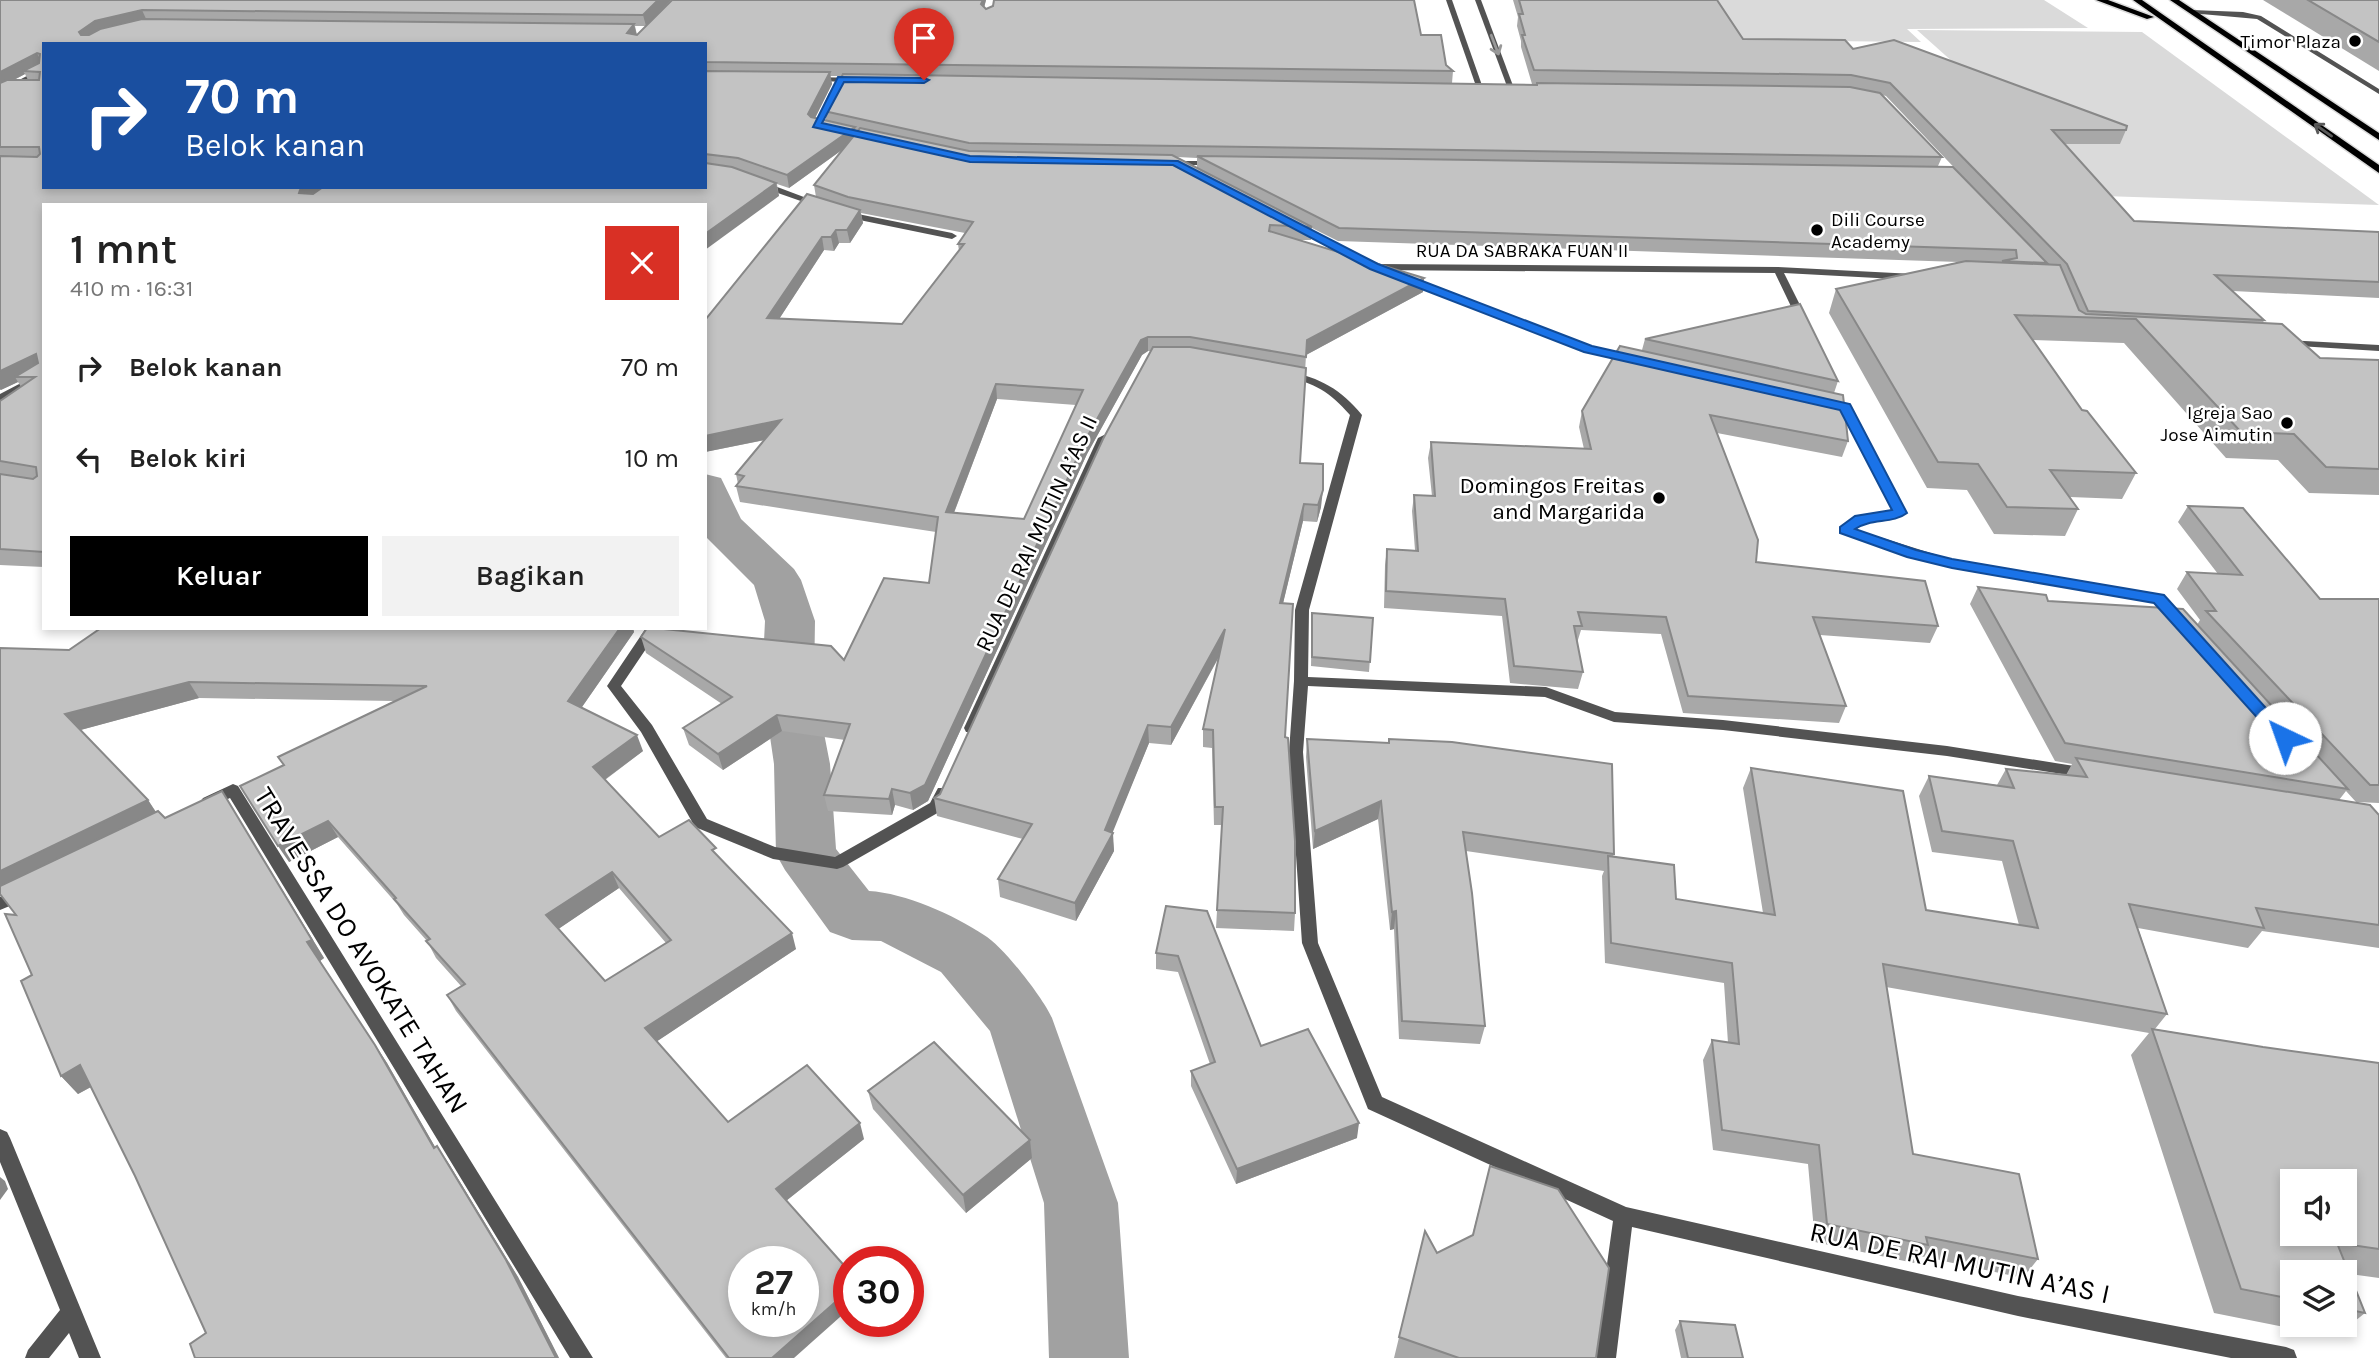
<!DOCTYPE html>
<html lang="id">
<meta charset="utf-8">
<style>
:root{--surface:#fff;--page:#f2f2f2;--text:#222;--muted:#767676;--accent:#000}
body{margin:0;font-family:Karla,sans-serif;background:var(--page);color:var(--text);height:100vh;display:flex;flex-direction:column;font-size:26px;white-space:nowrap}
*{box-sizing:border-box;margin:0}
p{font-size:23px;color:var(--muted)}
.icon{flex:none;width:38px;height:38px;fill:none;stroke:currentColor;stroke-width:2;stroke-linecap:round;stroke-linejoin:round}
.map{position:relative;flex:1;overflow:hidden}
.sheet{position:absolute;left:42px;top:203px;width:665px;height:427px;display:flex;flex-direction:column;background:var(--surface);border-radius:0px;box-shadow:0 4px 10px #0003}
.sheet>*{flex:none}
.hud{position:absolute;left:42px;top:42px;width:665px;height:147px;border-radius:0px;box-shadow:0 4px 10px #0003;background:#1a4fa0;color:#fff;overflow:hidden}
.controls{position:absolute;left:2280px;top:1169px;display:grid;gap:14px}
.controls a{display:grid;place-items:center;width:77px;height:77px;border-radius:0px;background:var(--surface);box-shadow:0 4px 10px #0003;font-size:35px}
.speed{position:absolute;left:728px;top:1246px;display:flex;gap:14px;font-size:35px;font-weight:700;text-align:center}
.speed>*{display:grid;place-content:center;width:91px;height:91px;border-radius:50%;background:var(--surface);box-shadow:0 4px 10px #0003;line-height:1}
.speed small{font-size:18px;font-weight:400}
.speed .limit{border:10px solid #d22;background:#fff;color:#111}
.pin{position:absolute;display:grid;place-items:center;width:60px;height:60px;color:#fff;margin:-72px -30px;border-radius:50% 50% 50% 0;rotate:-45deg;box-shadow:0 0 7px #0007}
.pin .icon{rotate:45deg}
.me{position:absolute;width:77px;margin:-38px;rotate:318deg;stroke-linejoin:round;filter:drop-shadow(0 0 5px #0008)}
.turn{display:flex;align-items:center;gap:24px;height:147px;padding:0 28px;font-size:32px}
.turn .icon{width:91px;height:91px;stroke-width:2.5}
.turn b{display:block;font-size:49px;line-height:60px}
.round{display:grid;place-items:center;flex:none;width:74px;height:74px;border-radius:0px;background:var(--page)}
.head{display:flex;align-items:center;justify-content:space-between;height:119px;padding:0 28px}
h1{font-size:42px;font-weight:600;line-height:52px}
.cta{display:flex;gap:14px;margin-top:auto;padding:14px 28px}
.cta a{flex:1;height:80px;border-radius:0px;background:var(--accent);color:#fff;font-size:28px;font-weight:600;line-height:80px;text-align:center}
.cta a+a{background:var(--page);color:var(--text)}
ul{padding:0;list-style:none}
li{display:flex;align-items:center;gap:21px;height:91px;padding:0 28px}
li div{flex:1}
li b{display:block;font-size:26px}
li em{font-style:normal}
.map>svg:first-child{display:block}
.green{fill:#dadada}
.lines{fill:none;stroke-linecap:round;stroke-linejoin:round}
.canal{fill:#a1a1a1;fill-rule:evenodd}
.primary-casing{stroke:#dbdbdb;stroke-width:3}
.service{fill:#535353;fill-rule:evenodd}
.minor{fill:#535353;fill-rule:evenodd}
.primary{fill:#000;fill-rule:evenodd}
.wall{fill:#a8a8a8;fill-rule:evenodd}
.shaded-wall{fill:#888}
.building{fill:#c3c3c3;stroke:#888;stroke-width:2;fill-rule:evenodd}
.oneway{stroke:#989898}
.oneway2{stroke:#595959}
.route{fill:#1a73e8;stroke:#114b97;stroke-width:2}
.poi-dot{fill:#000;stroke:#fff;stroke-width:2.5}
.labels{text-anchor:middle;stroke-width:5;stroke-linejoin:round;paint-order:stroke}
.far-poi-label{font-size:19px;fill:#000;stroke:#fff;text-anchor:end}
.far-street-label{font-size:19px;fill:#000;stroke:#fff}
.poi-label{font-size:23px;fill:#000;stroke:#fff;text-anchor:end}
.street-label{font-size:23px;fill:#000;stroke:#fff}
.near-street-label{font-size:28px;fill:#000;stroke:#fff}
</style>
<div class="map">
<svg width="2379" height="1358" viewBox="0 0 2379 1358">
<rect width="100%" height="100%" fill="#fff"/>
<g class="green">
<path d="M1709,0H2044L2088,28L1907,29L1921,42L1740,40Z"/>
<path d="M1917,30L2142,32L2379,205L2103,196Z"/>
</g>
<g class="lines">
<path class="canal" d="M705,474L721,478L741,519L794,569L801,580L815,621L814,682L830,764L836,849L869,891C905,893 954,915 984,935C1003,946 1043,998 1052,1018L1118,1203L1129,1358H1049L1044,1203L990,1031L941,972L881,941L852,940L830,932L785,870L776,854L774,764L762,682L765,621L754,585L705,536Z"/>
<defs>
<g id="primary">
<path d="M2096,0H2108L2154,17L2147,19Z"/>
<path d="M2133,0H2142L2379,165V173Z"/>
<path d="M2170,0H2179L2379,133V140Z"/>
</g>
</defs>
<use href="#primary" class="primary-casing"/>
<path class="service" d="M2192,10L2243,12L2261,16L2379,89V94L2257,19L2190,13Z"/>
<g class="minor">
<path d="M1446,0H1452L1484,91L1477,89Z"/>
<path d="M1475,0H1481L1515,91L1508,89Z"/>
<path d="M44,67V72L0,95V90Z"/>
<path d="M813,77L859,78L863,80L859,82L810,81V77Z"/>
<path d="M833,91L837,93L822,124L830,127L826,129L814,127L829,93Z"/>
<path d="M1172,161H1216L1220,163L1216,165H1175L1171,163Z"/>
<path d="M758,182H764L825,205L818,207L758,186Z"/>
<path d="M843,211L952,233L957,236L952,239L840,216L839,214Z"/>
<path d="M1297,223L1376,264L1778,267L1914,274L1919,277L1914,280L1784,273L1808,321L1803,324L1798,321L1775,273L1374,270L1294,228L1292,226Z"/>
<path d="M1405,278H1411L1591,347L1637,359L1632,362L1584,351L1405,282Z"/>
<path d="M2285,340L2379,345V351L2281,345L2280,343Z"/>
<path d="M44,371V378L0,401V394Z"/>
<path d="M1288,371C1320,378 1341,389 1362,415L1309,610L1308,677L1546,687L1615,712L1723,720L1947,746L2087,768L2092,769L2095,773L2092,777L2087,778L1947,756L1723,730L1614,722L1545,697L1308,686L1303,752L1318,943L1382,1097L1626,1207L2018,1296L2286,1347L2294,1350L2297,1358H2231L2018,1316L1632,1227L1616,1358H1594L1613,1221L1368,1109L1302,943L1289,752L1294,681L1295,610L1350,415C1329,391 1316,384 1284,376V372Z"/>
<path d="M1845,404L1851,407L1906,513C1891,523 1871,517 1854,529L1953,560L2163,596L2185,620L2183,623H2173L2154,602L1952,568L1908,556L1841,533L1839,530C1854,514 1872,514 1893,510L1839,407Z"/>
<path d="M1104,435L1110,438L978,728L976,732H966L964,728L1098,438Z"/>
<path d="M646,628H660L621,686L652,725L707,819L775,847L835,857L930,803L938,788H948L951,792L941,811L843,867L837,869L773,859L695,827L641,732L607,686Z"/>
<path d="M233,784L238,786L593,1358H570L230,798L208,808L203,806L200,802L203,798Z"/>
<path d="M23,887L29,888L31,893L29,898L0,910V897Z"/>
<path d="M0,1129L7,1132L10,1138L101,1358H79L69,1333L49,1358H25L28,1350L60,1310L0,1162Z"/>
</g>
<use href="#primary" class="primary"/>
</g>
<g class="wall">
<path d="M0,0H671L646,26H635L637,35L672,0H986L984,8L986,9L1421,35L1446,65L1453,71L1452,83L1536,85V84H1532L1521,47V41L1517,26L1518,17L1513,0H1717L1743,39L1853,49L2126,130L2120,144H2064L2134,221L2379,232V298L2233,291L2264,320L2263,323L2320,358L2379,360V495L2309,493L2278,460L2226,458L2124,343L2033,340L2082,410L2136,473L2122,499L2070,497L2078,509L2065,536L1994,534L1967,490L1927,488L1829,313L1836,289L1959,262L1338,241L1312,228L1311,240H1300L1424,278L1423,292L1306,355L1300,463L1321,507L1317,522L1303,521L1283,603L1285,737L1295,913L1294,931L1216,928L1222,825H1214L1212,748L1203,747V729L1219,657L1171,745L1149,743L1112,832L1114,851L1076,921L1000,897L998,879L1023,839L937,816L934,798L940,794L1151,351H1148L1142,355L1087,454L928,801L913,810L895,805L892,815L828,811L824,795L845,740L782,731L723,770L689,745L683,728L722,704L646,653L641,637L844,660L929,583L936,532L740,502L736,486L738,484L736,474L765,440L705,452L816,197L814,185L842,150L789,188L777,184L779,196L44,205V567L0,565V401L21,387L18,382L0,390ZM705,44V187H44ZM25,74L28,80H14ZM830,76H842L824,111L826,120L815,118L832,84ZM1882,95L1886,96L1966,180L1938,166L1942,157ZM1177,157L1197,158V168ZM861,213L965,233L958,244L959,251L902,324L779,319L824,250L834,251L839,243H850L863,223ZM997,399L1076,405L1024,519L954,513Z"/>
<path d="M2263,0H2379V71Z"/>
<path d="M1645,339L1838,381L1834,393L1848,441L1842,457L1717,433L1756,562L1938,626L1930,643L1820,635L1846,706L1839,723L1683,713L1661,634L1581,630L1577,643L1583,672L1578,689L1510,683L1502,616L1384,608L1385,565L1387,549L1415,550L1412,511L1414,495L1432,496L1428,458L1431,442L1584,449L1579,427L1582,411L1642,350Z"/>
<path d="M2188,506L2320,599H2379V803L2356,802L2346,791L2339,800L2379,815V948L2262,931L2248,948L2138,928L2167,1014L2155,1029L2263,1047L2379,1063V1278L2350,1274L2365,1313L2335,1337L2214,1313L2131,1055L2149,1033L1886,987L1913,1154L2038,1259L2023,1278L1920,1256L1914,1263L1815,1242L1808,1164L1713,1150L1703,1060L1712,1040L1728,1043L1724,983L1605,963L1602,876L1604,871L1466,851L1485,1026L1480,1044L1399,1039L1394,929L1390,930L1378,819L1313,849L1306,757L1307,739L1388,743L1389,739L1614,854L1613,857L1676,899L1763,913L1743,788L1751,768L1926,910L2019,925L2002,861L1932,852L1919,796L1929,776L1997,785L2006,769L2066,775L2072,764L2055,761L1970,604L1978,587L2048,601L2197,625L2200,620L2177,589L2187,572L2218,574L2178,522ZM2292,1272H2345V1325H2292Z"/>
<path d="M1312,613L1373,618L1369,672L1311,666Z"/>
<path d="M101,628H633L634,632L582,707L643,751L605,780L659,837L719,857L796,949L657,1041L728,1122L864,1139L786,1201L794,1358H726L456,1011L447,995L461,986L436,958L427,941L404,915L397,904L338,837L289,862L284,766L278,757L394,701L199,698L80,730L148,800L156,812L165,818L222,791L324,958L320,961L387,1063L435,1147L437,1146L449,1164L518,1277L559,1358H195L206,1333L135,1176L91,1087L78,1094L61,1076L32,975L16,915L69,650ZM619,888L666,943L605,981L558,929Z"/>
<path d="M1166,906L1261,1046L1357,1138L1236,1184L1191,1086V1071L1210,1064L1178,972L1156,969V953Z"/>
<path d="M868,1091L1032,1158L966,1213L873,1109Z"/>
<path d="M1490,1166L1596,1358H1394L1425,1231L1437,1253L1472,1236Z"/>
<path d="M1680,1321L1743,1358H1681L1675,1330Z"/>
</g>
<g class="shaded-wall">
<path d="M658,0H671L646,26L643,15Z"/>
<path d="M983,0H986L982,15L981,4Z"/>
<path d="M142,10L147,21L84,44L79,32L95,21Z"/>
<path d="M634,24L637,36L627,33Z"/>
<path d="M37,53L43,65L23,71L25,74L0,87V72Z"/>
<path d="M830,72L832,84L811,126L808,114Z"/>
<path d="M855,127L857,139L789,188L787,175Z"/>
<path d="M776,183L779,196L705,250V234Z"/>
<path d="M303,187H329L305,205L299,193L300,190Z"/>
<path d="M860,210L863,223L850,243L847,230Z"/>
<path d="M836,230L839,243L834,251L831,237Z"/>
<path d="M822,237L824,250L770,333L767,318Z"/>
<path d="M1424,278L1423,292L1306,355L1307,340Z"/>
<path d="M1148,337V351L1142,355L1087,454L928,801L913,810L910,793L1086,439L1141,340Z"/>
<path d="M36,354L44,367L15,377L18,382L1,390L0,389V371Z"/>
<path d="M996,384L997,399L948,528L946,512Z"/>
<path d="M781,420L784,436L705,452V436Z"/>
<path d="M1323,490L1321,507L1317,522L1318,505Z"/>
<path d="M1304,504L1303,521L1279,620L1280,603Z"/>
<path d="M620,628H633L634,632L575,717L568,701Z"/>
<path d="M1225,629L1224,647L1171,745V727Z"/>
<path d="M189,682L199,698L77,731L65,714Z"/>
<path d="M777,715L782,731L723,770L718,754Z"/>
<path d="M1148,725L1149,743L1110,839L1113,833L1114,851L1076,921L1075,903Z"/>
<path d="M637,735L643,751L600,783L593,767Z"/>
<path d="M892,789L895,805L892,815L889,799Z"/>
<path d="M222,791L324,958L320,961L387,1063L446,1166L434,1148L307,942Z"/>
<path d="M148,800L159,817L0,893V871Z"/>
<path d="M1381,801L1378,819L1313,849L1315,831Z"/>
<path d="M328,821L338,837L289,862L278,846Z"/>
<path d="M612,872L619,888L554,932L546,915Z"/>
<path d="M1396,911L1394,929L1390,930L1392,912Z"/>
<path d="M792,933L796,949L653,1044L645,1028Z"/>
<path d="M80,1065L98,1083L78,1094L61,1076Z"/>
<path d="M860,1123L864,1139L782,1204L776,1189Z"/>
<path d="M1359,1123L1357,1138L1236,1184L1237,1169Z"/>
<path d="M1030,1140L1032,1158L966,1213L963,1195Z"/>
<path d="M437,1146L449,1164L518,1277L559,1358H556Z"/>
<path d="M0,1177L5,1181L8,1189L0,1200Z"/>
<path d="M849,1290V1309L794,1358H772Z"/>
</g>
<g class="building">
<path d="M0,0H658L643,15L142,10L95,21L79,32L81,35H89L100,29L142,19L634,24L627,33L637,35L672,0H983L981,4L986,9L993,6L994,0H1414L1421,35H1441L1446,65L1453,71L705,62V44H44V187H303L300,190L299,193L313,194L323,187H705V163L732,167L776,183L705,234V205H44V552L0,549V474L33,479L37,476L36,467L0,461V401L35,377H15L38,363L36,354L0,371V156L37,157L40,154L39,147H0V83L7,80H39L40,72L23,71L39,63L40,54L37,53L0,72Z"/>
<path d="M1519,0H1717L1743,39L1845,40L1853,49L1894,40L2127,126L2126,130H2052L2134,221L2379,232V282L2215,275L2264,320L2088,311L2067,264L1890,83L1851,75L1534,70L1522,35H1525L1519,14H1523Z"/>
<path d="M2308,0H2379V42Z"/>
<path d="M705,71L830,72L808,114L811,117L855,127L787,175L738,158L705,154Z"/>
<path d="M843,74L1537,85V83L1850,87L1880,93L1942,157L969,143L824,111Z"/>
<path d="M860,128L969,151L1172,155L1312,227L1270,225L1269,231L1424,278L1307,340L1306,357L1190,337H1148L1141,340L1086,439L925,785L910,793L892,789L889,799L824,795L850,724L777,715L718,754L683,728L732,697L641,637L647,628H654L831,646L844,660L884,578L929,583L938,517L736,486L744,476L736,474L781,420L705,436V320L807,194L860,210L847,230H836L831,237H822L767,318L902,324L964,244H958L973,222L848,197L814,185ZM996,384L1083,390L1024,519L946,512Z"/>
<path d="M1197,156L1953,167L2047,263L2002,261L2017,258L2016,250L1339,228Z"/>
<path d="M1966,261L2060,265L2079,310L2086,314L2282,324L2320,358L2379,360V469L2326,467L2294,434L2241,432L2136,319L2015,315L2082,410L2087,411L2136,473L2050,470L2078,509L2007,507L1978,464L1938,462L1836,289Z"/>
<path d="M1800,304L1838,381L1645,339Z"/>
<path d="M1620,346L1843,395L1848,441L1710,415L1758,540L1756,562L1925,581L1938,626L1813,617L1846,706L1688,696L1666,617L1578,612L1582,626H1574L1583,672L1514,666L1505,599L1386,591L1387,549L1418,551L1414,495L1435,496L1431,442L1591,449L1582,411Z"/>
<path d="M1153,347H1190L1306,368L1300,463L1323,464V490L1318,505L1304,504L1280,603L1293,604L1285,737L1288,738L1295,841V913L1217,910L1223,807H1215L1213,730L1203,729L1225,629L1171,727L1148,725L1105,830L1113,833L1075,903L998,879L1032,824L934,798L940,794L1103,439Z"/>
<path d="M2188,506L2243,508L2320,599H2379V785H2370L2206,611H2216L2187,572L2242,575Z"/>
<path d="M1978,587L2046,595L2048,601L2183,609L2348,789L2065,743Z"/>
<path d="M1312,613L1373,618L1370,662L1312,657Z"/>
<path d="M101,628H620L568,701L637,735L593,767L659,837L689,820L716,848L712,850L792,933L645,1028L728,1122L807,1065L860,1123L776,1189L849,1271V1290L772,1358H729L447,995L465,984L426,941L430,939L394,899L396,898L328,821L278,846L240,786L284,765L278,757L427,686L189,682L65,714L148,800L0,871V648L69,650ZM612,872L671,940L605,981L546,915ZM744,1262H803V1321H744Z"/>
<path d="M1307,739L1389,743V739L1452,742L1612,764L1614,854L1463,832L1472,893L1485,1026L1402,1021L1396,911L1392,912L1381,801L1315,831Z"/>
<path d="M2076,758L2370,805L2379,815V925L2256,908L2264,928L2129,904L2167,1014L1883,964L1913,1154L2019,1174L2038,1259L1926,1237L1928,1245L1827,1224L1819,1145L1722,1130L1712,1040L1739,1044L1732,963L1611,943L1608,856L1674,865L1676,899L1775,915L1751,768L1903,791L1926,910L2038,928L2013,841L1942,831L1929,776L2014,788L2006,769L2087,777Z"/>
<path d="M222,791L312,940L307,942L375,1045L434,1148L437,1146L506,1260L556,1358H195L190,1344L206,1333L135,1176L80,1065L61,1076L21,981L32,975L5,914L16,915L0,894V886L158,811L165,818Z"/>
<path d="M1166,906L1207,911L1261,1046L1308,1029L1359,1123L1237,1169L1191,1071L1215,1062L1178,956L1156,953Z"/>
<path d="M2152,1029L2263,1047L2379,1063V1249L2337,1243L2365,1313L2345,1309V1272H2292V1299L2241,1289ZM2292,1181H2345V1234H2292Z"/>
<path d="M934,1042L1030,1140L963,1195L868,1091Z"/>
<path d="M1490,1166L1558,1189L1609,1268L1596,1358H1459L1399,1337L1425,1231L1437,1253L1473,1235Z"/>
<path d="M1680,1321L1735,1325L1743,1358H1688Z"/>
</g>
<defs><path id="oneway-shaft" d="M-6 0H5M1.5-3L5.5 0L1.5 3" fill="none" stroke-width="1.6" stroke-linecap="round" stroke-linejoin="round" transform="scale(1.75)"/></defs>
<use class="oneway" href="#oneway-shaft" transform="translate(1495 45) rotate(69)"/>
<use class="oneway2" href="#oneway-shaft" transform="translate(2323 130) rotate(-145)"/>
<path class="route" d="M838,77L924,78L929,80L924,83L844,82L822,123L970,156L1178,161L1378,264L1592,346L1850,404L1907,513C1893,524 1871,518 1855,529L1916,550L1952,559L2164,595L2293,738L2285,744L2279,742L2154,603L1952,568L1907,557L1840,533V527L1855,516L1892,510L1840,410L1584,352L1370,269L1173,165L970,162L813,127Z"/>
<g class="poi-dot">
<circle cx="2355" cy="41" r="7"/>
<circle cx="1817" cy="230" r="7"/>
<circle cx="2287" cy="423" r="7"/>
<circle cx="1659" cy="498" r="7"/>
</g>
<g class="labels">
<g class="far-poi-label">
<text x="2341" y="48">Timor Plaza</text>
<text x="1831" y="226" text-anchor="start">Dili Course<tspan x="1831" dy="22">Academy</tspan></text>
<text x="2273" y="419">Igreja Sao<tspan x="2273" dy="22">Jose Aimutin</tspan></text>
</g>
<g class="far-street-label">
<text x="1522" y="257">RUA DA SABRAKA FUAN II</text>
</g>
<g class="poi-label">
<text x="1645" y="493">Domingos Freitas<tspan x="1645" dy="26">and Margarida</tspan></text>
</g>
<g class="street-label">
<text transform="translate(1036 533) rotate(-65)" y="8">RUA DE RAI MUTIN A’AS II</text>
</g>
<g class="near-street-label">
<text transform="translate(362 950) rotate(58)" y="10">TRAVESSA DO AVOKATE TAHAN</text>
<text transform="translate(1960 1262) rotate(12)" y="10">RUA DE RAI MUTIN A’AS I</text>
</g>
</g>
</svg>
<div class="controls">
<a><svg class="icon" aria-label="sound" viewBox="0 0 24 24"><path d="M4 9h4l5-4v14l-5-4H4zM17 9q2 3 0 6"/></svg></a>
<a><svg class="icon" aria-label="layers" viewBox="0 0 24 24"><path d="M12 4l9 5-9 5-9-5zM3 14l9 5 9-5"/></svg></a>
</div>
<div class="speed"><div>27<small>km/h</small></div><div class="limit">30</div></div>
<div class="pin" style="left:924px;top:80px;background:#d93025"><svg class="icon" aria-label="arrive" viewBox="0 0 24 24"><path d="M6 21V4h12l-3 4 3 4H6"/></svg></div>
<svg class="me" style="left:2285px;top:738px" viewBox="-20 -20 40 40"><circle r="19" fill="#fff"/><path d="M0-13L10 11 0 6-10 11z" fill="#1a73e8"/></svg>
<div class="hud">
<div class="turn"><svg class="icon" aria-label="right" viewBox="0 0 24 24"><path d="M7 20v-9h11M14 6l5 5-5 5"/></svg><div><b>70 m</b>Belok kanan</div></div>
</div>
<section class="sheet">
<div class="head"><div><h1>1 mnt</h1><p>410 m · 16:31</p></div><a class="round" style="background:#d93025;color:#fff"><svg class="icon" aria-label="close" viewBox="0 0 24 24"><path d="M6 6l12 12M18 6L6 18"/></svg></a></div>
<ul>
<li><svg class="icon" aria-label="right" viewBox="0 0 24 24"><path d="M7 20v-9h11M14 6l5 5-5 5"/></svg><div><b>Belok kanan</b></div><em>70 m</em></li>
<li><svg class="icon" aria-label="left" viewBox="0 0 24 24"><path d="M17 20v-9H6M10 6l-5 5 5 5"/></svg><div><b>Belok kiri</b></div><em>10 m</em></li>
</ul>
<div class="cta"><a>Keluar</a><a>Bagikan</a></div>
</section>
</div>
